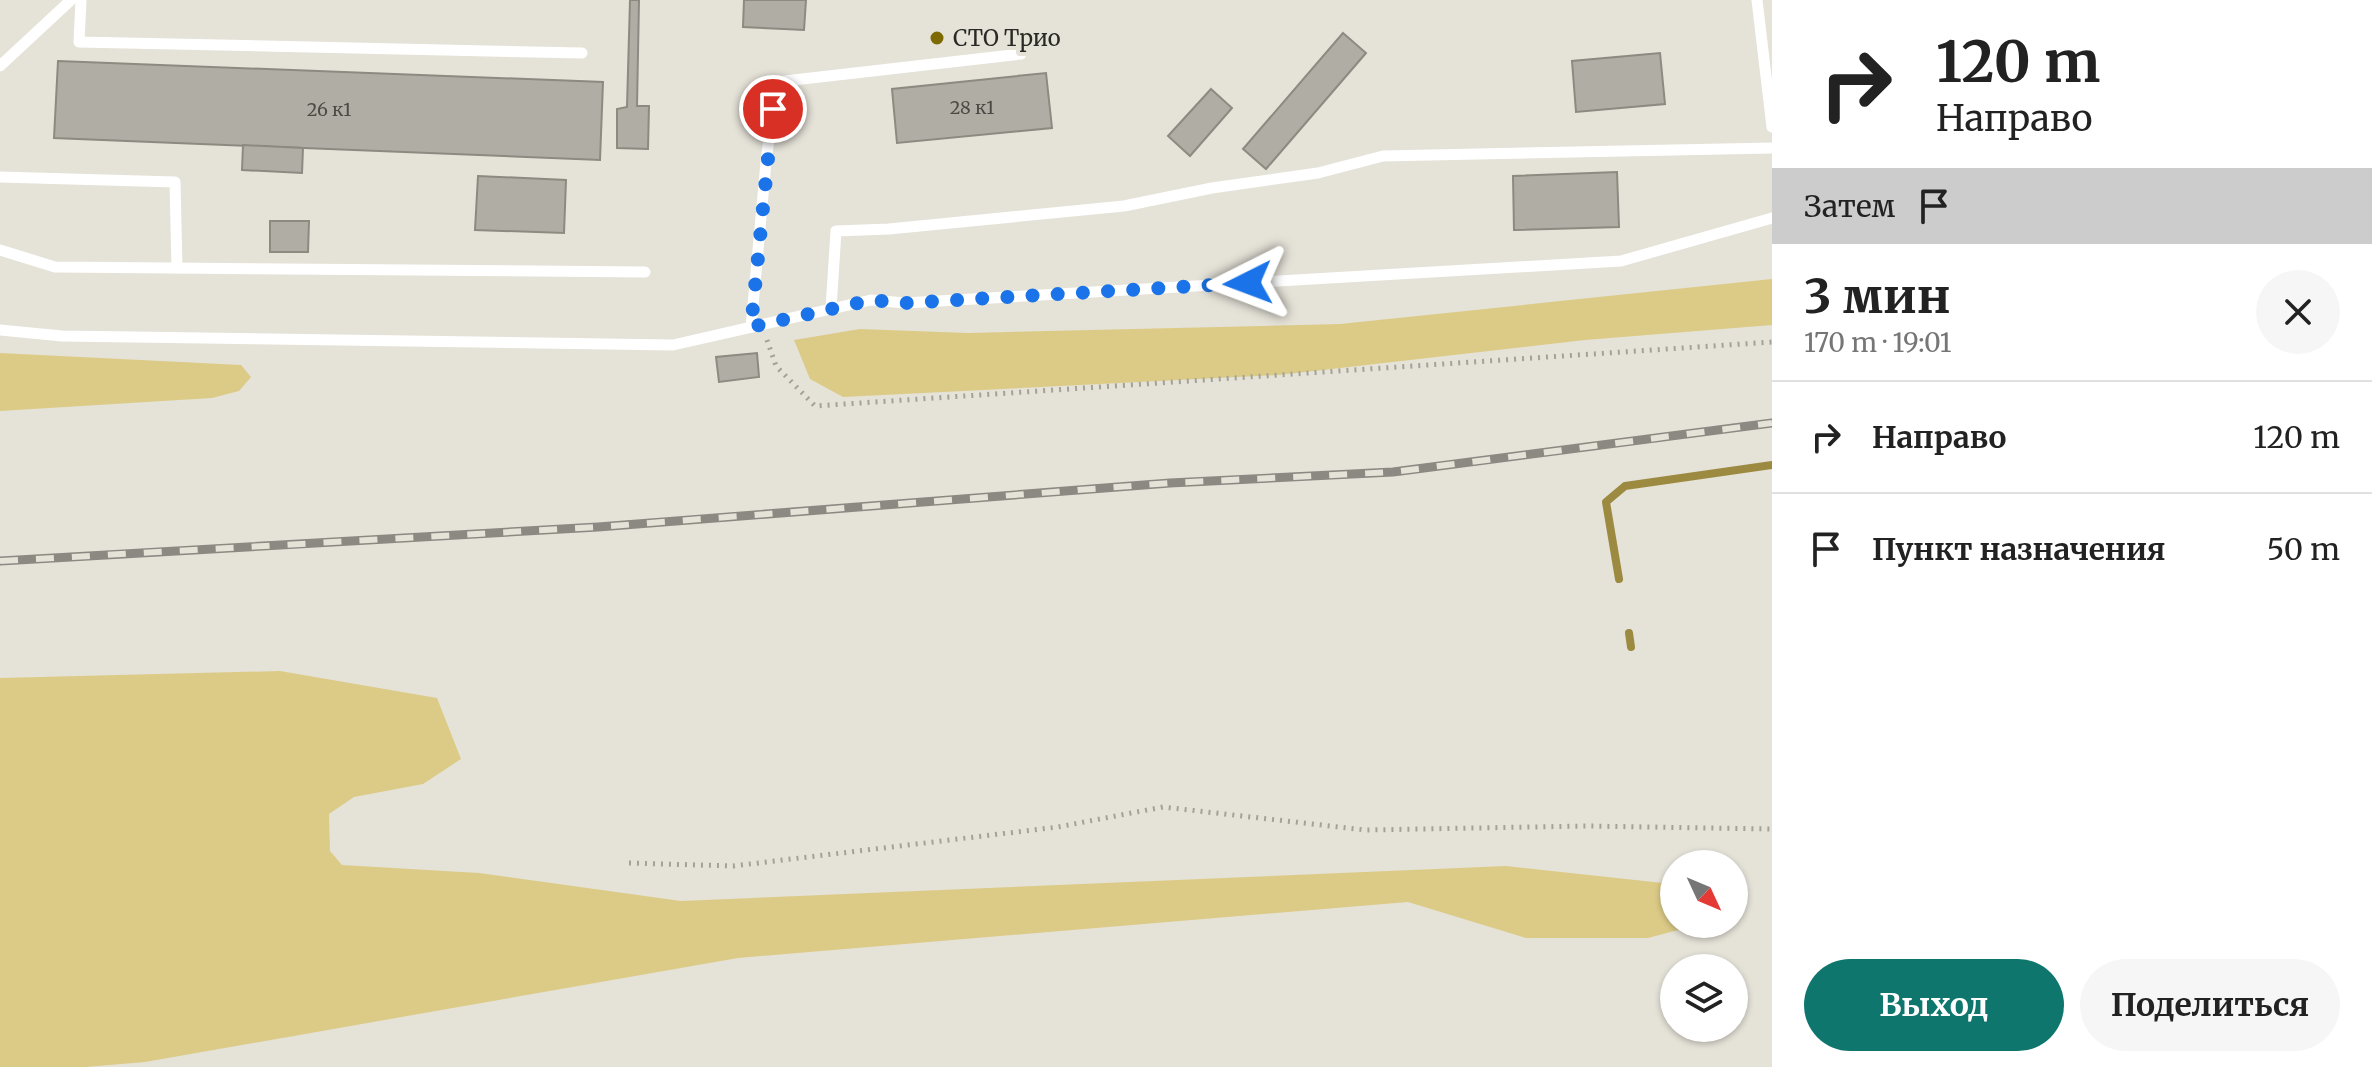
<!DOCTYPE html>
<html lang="ru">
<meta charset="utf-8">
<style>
:root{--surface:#fff;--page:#f6f6f6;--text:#222;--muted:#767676;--line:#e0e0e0;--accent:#0f766e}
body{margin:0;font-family:Merriweather,serif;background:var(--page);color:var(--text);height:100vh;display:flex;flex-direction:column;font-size:30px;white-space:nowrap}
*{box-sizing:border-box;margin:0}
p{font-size:26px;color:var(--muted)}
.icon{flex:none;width:44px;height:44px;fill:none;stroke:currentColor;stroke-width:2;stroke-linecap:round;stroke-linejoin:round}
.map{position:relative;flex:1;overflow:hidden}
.panel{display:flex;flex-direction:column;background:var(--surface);width:600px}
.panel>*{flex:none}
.hud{background:#fff;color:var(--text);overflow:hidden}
.needle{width:52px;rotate:134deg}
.buttons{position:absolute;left:1660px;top:850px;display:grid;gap:16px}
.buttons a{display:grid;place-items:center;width:88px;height:88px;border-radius:50%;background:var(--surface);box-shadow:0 2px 6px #0004;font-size:40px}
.pin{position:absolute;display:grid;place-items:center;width:68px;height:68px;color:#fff;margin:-34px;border:4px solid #fff;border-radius:50%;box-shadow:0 2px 8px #0007}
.me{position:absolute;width:88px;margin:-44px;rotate:267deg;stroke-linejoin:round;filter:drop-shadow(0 0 6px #0008)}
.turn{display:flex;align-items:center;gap:28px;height:168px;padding:0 32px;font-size:36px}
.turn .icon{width:104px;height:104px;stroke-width:2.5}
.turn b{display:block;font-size:56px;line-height:68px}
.then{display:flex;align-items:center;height:76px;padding:0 32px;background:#0003;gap:16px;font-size:30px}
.round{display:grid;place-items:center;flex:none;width:84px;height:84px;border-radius:42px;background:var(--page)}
.overview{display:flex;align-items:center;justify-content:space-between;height:136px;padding:0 32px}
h1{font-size:48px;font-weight:700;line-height:60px}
.primary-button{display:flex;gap:16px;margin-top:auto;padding:16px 32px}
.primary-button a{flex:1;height:92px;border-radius:48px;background:var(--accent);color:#fff;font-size:32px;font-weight:700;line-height:92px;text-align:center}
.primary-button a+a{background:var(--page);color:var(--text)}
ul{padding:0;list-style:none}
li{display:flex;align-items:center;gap:24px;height:112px;padding:0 32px;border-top:2px solid var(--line)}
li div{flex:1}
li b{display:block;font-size:30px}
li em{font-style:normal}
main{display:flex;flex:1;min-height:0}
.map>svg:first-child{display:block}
.green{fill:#dccb87}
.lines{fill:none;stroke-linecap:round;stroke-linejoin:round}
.stream{stroke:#9c8a40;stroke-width:8}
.building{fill:#b0aea4;stroke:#8c8a81;stroke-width:2}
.path{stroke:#a3a199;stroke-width:5;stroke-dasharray:2 6;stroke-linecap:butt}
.lane{stroke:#fff;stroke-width:11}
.rail-casing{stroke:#8b8982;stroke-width:9}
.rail{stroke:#e5e2d8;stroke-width:6;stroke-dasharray:18;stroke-linecap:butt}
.route{stroke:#1a73e8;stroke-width:14;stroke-dasharray:0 25.2}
.poi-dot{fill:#7e6a02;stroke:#e5e2d8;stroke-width:3}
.labels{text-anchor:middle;stroke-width:8;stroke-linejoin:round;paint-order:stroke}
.number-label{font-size:18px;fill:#4b4a45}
.poi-label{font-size:22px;fill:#292925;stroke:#e5e2d8;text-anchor:start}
</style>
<main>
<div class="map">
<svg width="1772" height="1067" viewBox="0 0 1772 1067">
<rect width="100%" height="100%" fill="#e5e2d8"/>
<g class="green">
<path d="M1772,279V325L1585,340L1279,375L843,397L810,379L794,340L860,329L968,333L1340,324Z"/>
<path d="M0,353L241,365L251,377L239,391L212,398L0,411Z"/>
<path d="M280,671L437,698L461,759L423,784L354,797L329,814L330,851L342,865L479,873L681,901L1506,866L1672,884L1674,924H1701L1648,938H1526L1408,902L738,958L145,1062L86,1067H0V678Z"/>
</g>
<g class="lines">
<g class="stream">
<path d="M1619,579L1606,502L1625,486L1772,465"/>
<path d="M1629,633L1631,647"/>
</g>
</g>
<g class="building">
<path d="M630,0H639L637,106H649L648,149L617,148V109L627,107Z"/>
<path d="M744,0H806L804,30L743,27Z"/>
<path d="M1343,33L1366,53L1266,169L1243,149Z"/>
<path d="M1660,53L1665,104L1576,112L1572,61Z"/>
<path d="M58,61L603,82L600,160L54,138Z"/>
<path d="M1046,73L1052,128L897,143L892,89Z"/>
<path d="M1211,89L1232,108L1190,156L1168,136Z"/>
<path d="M243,145L303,148L302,173L242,170Z"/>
<path d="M1617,172L1619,227L1514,230L1513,176Z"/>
<path d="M478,176L566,180L564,233L475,230Z"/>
<path d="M270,221H309L308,252H270Z"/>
<path d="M757,353L759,377L719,382L716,357Z"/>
</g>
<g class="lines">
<g class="path">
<path d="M767,340L776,366L815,406L1772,342"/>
<path d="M629,863L733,866L1058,827L1163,807L1365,830L1586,826L1772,829"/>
</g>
<g class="lane">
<path d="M81,0L79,42L582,53"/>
<path d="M1757,0L1772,127"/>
<path d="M0,66L71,0"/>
<path d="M0,177L175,182L177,268"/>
<path d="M0,250L55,267L645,272"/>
<path d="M831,309L871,300L905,303L1621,261L1772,218"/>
<path d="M751,327L766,162L776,82L1021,54"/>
<path d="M0,330L62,336L673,345L831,309L836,231L889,229L1124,206L1212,188L1318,173L1383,156L1772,148"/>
</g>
<defs>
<path id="rail" d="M0,561L598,527L1170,483L1393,472L1772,423"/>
</defs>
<use href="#rail" class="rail-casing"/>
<use href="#rail" class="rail"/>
</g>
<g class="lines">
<path class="route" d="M773,109L751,327L871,300L905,303L1248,283"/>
</g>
<circle class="poi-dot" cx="937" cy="38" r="8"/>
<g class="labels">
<g class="number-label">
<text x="972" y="114">28 к1</text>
<text x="329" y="116">26 к1</text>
</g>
<g class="poi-label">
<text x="953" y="46">СТО Трио</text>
</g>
</g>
</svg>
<div class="buttons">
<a><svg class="needle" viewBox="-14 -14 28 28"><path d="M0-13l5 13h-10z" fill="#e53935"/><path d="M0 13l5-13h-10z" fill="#767676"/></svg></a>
<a><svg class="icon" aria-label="layers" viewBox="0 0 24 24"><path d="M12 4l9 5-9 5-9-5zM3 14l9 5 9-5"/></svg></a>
</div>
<div class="pin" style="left:773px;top:109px;background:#d93025"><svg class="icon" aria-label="arrive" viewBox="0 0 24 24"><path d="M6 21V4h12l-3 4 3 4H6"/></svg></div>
<svg class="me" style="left:1248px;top:283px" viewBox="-20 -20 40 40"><path d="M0-17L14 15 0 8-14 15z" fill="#1a73e8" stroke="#fff" stroke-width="4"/></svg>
</div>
<section class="panel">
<div class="hud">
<div class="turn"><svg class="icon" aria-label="right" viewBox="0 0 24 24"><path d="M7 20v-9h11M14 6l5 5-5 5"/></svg><div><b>120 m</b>Направо</div></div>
<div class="then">Затем<svg class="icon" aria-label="arrive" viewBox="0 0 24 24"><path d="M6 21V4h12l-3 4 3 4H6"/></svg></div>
</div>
<div class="overview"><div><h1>3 мин</h1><p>170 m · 19:01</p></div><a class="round"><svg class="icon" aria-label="close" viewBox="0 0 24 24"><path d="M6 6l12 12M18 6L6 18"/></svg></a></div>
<ul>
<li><svg class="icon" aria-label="right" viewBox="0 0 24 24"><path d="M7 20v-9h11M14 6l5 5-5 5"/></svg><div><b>Направо</b></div><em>120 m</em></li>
<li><svg class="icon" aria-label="arrive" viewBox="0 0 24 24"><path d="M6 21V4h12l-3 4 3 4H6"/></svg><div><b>Пункт назначения</b></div><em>50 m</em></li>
</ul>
<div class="primary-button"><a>Выход</a><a>Поделиться</a></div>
</section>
</main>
